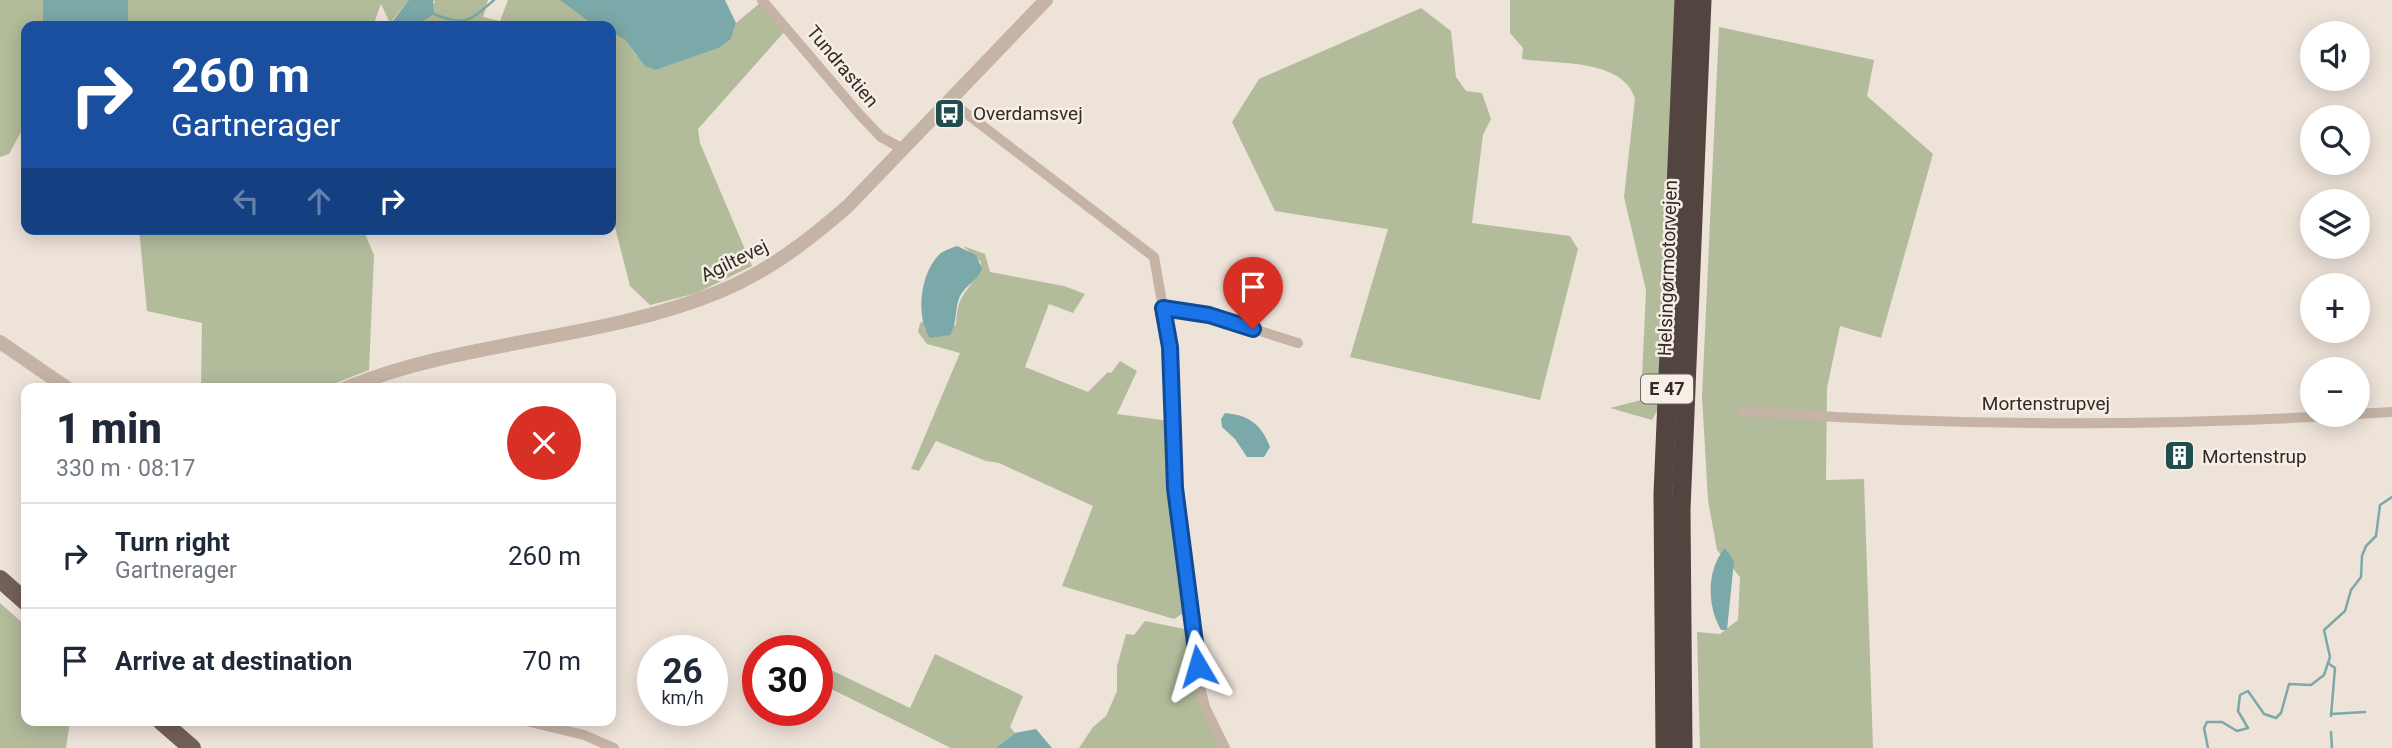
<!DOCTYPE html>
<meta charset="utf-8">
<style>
:root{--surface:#fff;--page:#f2f2f3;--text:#1f2937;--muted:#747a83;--line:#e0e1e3}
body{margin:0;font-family:Roboto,sans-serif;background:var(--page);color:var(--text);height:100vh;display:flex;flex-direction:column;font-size:26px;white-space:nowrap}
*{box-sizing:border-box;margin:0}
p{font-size:23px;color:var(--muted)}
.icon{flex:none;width:38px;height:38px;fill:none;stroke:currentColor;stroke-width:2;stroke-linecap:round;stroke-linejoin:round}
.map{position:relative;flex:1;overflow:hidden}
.panel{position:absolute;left:21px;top:383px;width:595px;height:343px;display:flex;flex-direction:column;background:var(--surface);border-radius:14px;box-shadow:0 4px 18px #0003}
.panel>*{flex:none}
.hud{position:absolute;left:21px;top:21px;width:595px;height:214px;border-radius:14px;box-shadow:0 4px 18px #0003;background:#1a4fa0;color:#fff;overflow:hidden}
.controls{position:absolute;left:2300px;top:21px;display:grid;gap:14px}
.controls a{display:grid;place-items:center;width:70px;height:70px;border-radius:50%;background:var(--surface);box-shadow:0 4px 18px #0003;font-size:35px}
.speed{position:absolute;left:637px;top:635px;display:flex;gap:14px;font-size:35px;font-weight:700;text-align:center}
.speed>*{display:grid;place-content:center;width:91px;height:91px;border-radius:50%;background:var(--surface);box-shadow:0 4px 18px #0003;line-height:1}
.speed small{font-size:18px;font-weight:400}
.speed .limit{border:10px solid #d22;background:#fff;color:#111}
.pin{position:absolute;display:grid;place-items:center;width:60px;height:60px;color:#fff;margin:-72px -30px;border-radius:50% 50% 50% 0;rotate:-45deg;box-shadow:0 0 7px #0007}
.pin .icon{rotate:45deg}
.me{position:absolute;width:77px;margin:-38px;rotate:353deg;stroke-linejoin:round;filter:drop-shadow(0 0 5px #0008)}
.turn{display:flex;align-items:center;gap:24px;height:147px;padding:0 35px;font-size:32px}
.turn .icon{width:91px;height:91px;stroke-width:2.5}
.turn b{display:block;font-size:49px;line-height:60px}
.lanes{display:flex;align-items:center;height:66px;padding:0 35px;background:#0003;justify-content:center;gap:35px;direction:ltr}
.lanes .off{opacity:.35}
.round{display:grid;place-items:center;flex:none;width:74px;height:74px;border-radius:37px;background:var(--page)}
.summary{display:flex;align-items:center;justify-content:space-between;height:119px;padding:0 35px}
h1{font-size:42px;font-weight:800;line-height:52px}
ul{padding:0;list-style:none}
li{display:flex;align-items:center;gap:21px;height:105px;padding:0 35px;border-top:2px solid var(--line)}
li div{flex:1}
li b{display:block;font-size:26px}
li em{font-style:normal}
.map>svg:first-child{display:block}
.green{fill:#b2bc9b}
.water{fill:#7ba8a8}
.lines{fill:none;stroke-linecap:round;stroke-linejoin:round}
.stream{stroke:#7ba8a8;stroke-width:2.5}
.minor{stroke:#c5b3a6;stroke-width:10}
.tertiary{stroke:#c5b3a6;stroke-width:14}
.primary{stroke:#736059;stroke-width:18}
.motorway{stroke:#52443e;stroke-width:19}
.route-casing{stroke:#114b97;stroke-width:18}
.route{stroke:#1a73e8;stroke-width:12}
.labels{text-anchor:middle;stroke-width:5;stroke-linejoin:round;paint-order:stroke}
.shield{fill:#f7eee5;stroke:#6d655f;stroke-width:2}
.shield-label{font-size:18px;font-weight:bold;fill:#322a26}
.street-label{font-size:19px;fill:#322a26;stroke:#f7eee5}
.poi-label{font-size:19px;fill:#322a26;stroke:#f7eee5;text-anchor:start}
</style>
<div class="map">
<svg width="2392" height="748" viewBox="0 0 2392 748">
<rect width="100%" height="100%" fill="#eee3d9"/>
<g class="green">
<path d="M0,0H409L390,23L381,4L373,26H26V123L9,154L0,157Z"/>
<path d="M433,0H488L483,17L500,21L508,0H561L595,26H416L435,2Z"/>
<path d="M1510,0H1676L1658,409L1652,420L1610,408L1641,400L1646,290L1624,197L1635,98C1621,58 1558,65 1522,59L1523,48L1510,33Z"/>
<path d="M760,3L785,31L698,129L700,143L752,266L697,293L650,305L630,286L611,212V32L625,40L636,55L656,70L719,48L731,39L736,23Z"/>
<path d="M1421,8L1451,31L1456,77L1466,91L1482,93L1491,119L1483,135L1472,223L1570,236L1578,249L1540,400L1350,357L1388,229L1275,211L1232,122L1259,79Z"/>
<path d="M1719,27L1874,60L1867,96L1933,154L1881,338L1840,326L1827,388L1826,480L1864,479L1873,748H1700L1697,632L1720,634L1738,620L1740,577L1717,550L1708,500L1702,396Z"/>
<path d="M139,229H363L374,255L369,370L323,388H201L202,323L147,311Z"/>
<path d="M963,246L985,254L990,272L1064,286L1085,294L1073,313L1049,304L1025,367L1088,392L1108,372L1111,373L1120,361L1137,371L1117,414L1170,421L1187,611L1174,619L1062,586L1093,506L999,463L986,461L936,441L919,471L911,469L960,353L927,344L918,332L920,323L924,321L925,330L956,325C957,285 976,291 981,262Z"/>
<path d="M0,603L26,626V721H70L66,748H0Z"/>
<path d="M1145,621L1189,630L1220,748H1079L1093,727L1106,716L1117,691V666L1126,634L1134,635Z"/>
<path d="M935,654L1023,696L1010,727L1015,733L996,748H951L823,685L831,670L910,708Z"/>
</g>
<g class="water">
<rect x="43" y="0" width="85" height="26"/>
<path d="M409,0H433L434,14L416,26H389Z"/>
<path d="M560,0H725L736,23L731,39L719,48L656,70L645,66L625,40L611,32V26H595Z"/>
<path d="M957,246L976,255L982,269C977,281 966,285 960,296C954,309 958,322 950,335L930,338C915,316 920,271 941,253C945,250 952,248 957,246Z"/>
<path d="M1225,413C1249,415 1262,425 1270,447L1264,457H1247L1235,439L1222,427L1221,419Z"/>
<path d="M1725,548L1734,561L1727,630H1721C1707,606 1706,570 1725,548Z"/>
<path d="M1036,729L1052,748H996L1015,733Z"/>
</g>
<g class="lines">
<g class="stream">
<path d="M434,14C465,27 470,21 494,0"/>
<path d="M2328,663L2335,668L2331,716"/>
<path d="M2331,714L2365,712"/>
<path d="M2331,732L2332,748"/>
<path d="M2208,748L2204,728L2207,722H2222L2237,731L2248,728L2238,711L2240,695L2248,691L2264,714L2276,718L2281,713L2289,684L2311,685L2324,675L2330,657L2324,630L2345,611L2351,590L2361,577L2362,556L2366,546L2376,536L2380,505L2392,497"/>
</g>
<g class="minor">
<path d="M762,0L860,115L881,137L903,149"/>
<path d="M950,101L1154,257L1170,347L1175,488L1200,687L1205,707L1225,748"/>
<path d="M1162,308L1209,315L1298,343"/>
<path d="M1743,411C1943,426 2148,427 2348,415"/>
<path d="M2357,414L2392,412"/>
<path d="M526,721L584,735L614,748"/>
</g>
<g class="tertiary">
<path d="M0,342L67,388"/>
<path d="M346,388C466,339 601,341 721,291C769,271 809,240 848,206L1046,0"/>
</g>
<g class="primary">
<path d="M0,579L26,602"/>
<path d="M161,721L192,748"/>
</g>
<g class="motorway">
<path d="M1665,748L1663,494L1684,0"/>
<path d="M1683,748L1681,510L1702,0"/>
</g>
</g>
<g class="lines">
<defs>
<path id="route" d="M1198,666L1175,488L1170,347L1163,308L1209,315L1253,329"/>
</defs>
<use href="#route" class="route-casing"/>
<use href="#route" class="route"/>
</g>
<defs>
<symbol id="bus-square" viewBox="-11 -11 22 22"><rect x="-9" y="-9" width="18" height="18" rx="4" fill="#204e4f" stroke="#f7eee5"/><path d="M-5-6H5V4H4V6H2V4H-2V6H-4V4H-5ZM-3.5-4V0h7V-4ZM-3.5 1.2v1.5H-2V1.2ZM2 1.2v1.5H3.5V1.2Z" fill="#fff"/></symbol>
<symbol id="building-square" viewBox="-11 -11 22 22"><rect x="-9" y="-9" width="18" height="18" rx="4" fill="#204e4f" stroke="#f7eee5"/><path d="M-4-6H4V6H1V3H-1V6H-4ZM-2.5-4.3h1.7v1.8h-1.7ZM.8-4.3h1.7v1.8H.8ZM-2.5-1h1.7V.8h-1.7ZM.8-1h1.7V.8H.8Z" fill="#fff"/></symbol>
</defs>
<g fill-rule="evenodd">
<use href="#bus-square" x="932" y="96" width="35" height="35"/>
<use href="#building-square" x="2162" y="438" width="35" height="35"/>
</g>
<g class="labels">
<rect class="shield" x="1641" y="374.5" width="52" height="29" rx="5"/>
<g class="shield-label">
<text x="1667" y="395">E 47</text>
</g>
<g class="street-label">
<text transform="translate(843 66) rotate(50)" y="7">Tundrastien</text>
<text transform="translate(734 260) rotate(-26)" y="7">Agiltevej</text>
<text transform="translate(1667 268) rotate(-88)" y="7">Helsingørmotorvejen</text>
<text x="2046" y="410">Mortenstrupvej</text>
</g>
<g class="poi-label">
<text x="973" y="120">Overdamsvej</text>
<text x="2202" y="463">Mortenstrup</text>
</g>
</g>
</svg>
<div class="controls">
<a><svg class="icon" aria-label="sound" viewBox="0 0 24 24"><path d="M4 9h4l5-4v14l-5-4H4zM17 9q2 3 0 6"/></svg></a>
<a><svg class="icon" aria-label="search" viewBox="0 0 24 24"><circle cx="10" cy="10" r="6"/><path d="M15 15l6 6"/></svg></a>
<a><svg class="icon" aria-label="layers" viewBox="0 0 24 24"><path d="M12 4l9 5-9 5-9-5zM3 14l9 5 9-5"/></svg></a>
<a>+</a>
<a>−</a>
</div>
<div class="speed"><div>26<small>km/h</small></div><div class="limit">30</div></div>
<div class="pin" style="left:1253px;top:329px;background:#d93025"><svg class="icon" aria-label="arrive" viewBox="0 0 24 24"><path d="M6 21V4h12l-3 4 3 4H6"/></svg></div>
<svg class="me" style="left:1198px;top:666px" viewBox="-20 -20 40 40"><path d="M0-17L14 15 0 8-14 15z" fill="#1a73e8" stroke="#fff" stroke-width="4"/></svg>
<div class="hud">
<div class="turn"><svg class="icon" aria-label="right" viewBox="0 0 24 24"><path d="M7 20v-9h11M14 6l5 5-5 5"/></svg><div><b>260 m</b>Gartnerager</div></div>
<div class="lanes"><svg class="icon off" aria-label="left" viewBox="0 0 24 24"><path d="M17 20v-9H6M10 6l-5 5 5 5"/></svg><svg class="icon off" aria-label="ahead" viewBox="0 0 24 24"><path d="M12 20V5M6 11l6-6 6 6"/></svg><svg class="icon" aria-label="right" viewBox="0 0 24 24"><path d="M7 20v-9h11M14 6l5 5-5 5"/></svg></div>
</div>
<section class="panel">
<div class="summary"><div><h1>1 min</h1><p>330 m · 08:17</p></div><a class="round" style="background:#d93025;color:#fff"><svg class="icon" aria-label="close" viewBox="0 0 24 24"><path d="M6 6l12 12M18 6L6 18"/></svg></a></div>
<ul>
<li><svg class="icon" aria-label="right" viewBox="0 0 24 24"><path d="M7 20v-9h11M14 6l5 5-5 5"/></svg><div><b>Turn right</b><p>Gartnerager</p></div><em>260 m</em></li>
<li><svg class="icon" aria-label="arrive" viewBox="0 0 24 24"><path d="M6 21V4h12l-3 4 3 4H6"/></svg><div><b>Arrive at destination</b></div><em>70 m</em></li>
</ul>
</section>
</div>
